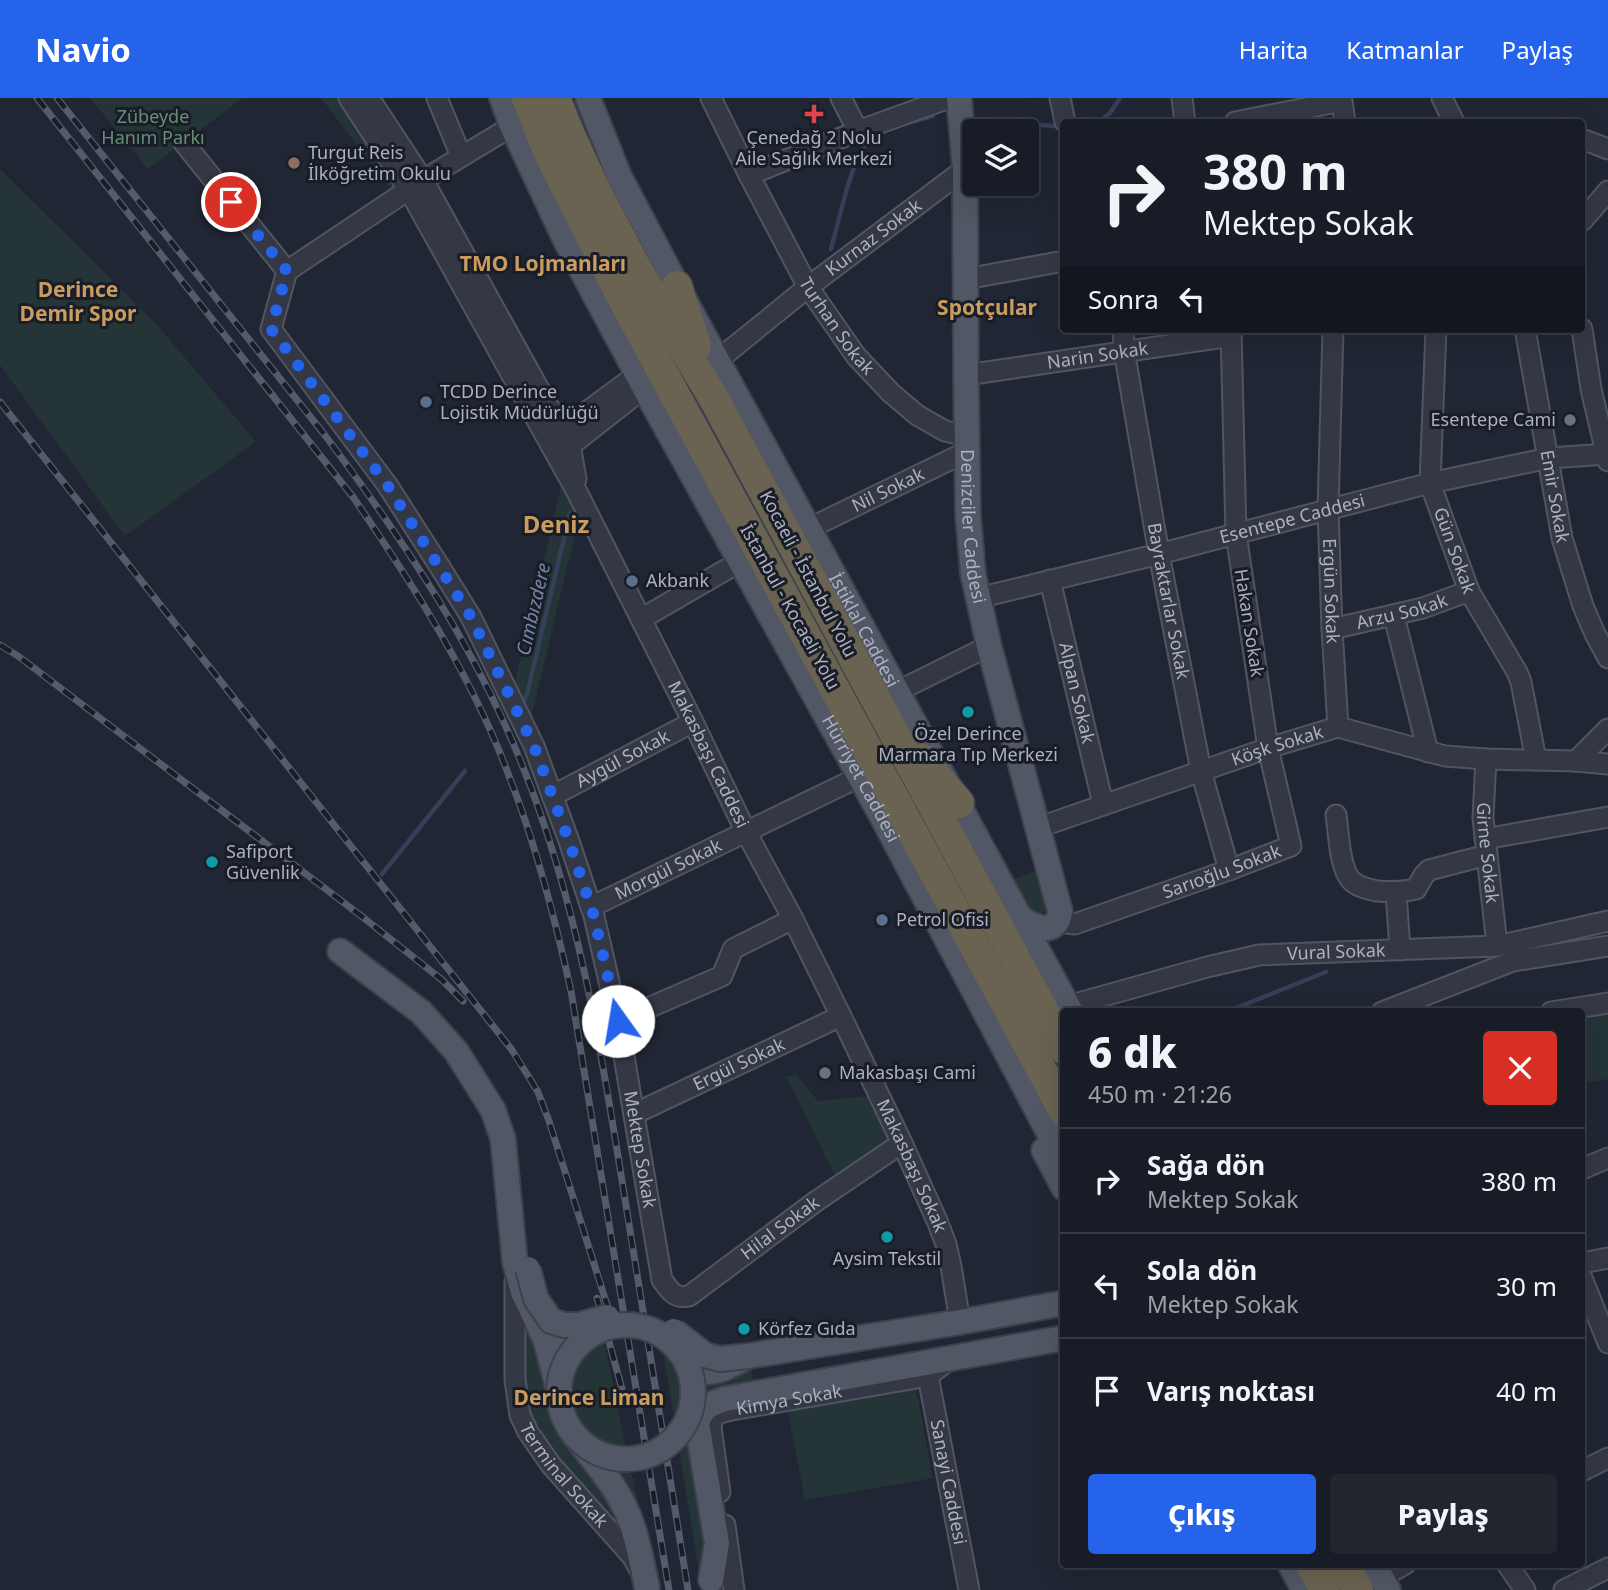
<!DOCTYPE html>
<html lang="tr">
<meta charset="utf-8">
<style>
:root{--surface:#181c26;--page:#21252e;--text:#f1f3f6;--muted:#9fa1a7;--line:#363a43;--accent:#2563eb}
body{margin:0;font-family:"Noto Sans",sans-serif;background:var(--page);color:var(--text);height:100vh;display:flex;flex-direction:column;font-size:26px;white-space:nowrap}
*{box-sizing:border-box;margin:0}
p{font-size:23px;color:var(--muted)}
.icon{flex:none;width:38px;height:38px;fill:none;stroke:currentColor;stroke-width:2;stroke-linecap:round;stroke-linejoin:round}
.map{position:relative;flex:1;overflow:hidden}
.details{position:absolute;left:1060px;top:910px;width:525px;height:560px;display:flex;flex-direction:column;background:var(--surface);border-radius:7px;box-shadow:0 7px 28px #0002,0 0 0 2px var(--line)}
.details>*{flex:none}
.guide{position:absolute;left:1060px;top:21px;width:525px;height:214px;border-radius:7px;box-shadow:0 7px 28px #0002,0 0 0 2px var(--line);background:#181c26;color:var(--text);overflow:hidden}
.tools{position:absolute;left:962px;top:21px;display:grid;gap:14px}
.tools a{display:grid;place-items:center;width:77px;height:77px;border-radius:7px;background:var(--surface);box-shadow:0 7px 28px #0002,0 0 0 2px var(--line);font-size:35px}
.pin{position:absolute;display:grid;place-items:center;width:60px;height:60px;color:#fff;margin:-30px;border:4px solid #fff;border-radius:50%;box-shadow:0 2px 7px #0007}
.me{position:absolute;width:77px;margin:-38px;rotate:347deg;stroke-linejoin:round;filter:drop-shadow(0 0 5px #0008)}
.turn{display:flex;align-items:center;gap:24px;height:147px;padding:0 28px;font-size:32px}
.turn .icon{width:91px;height:91px;stroke-width:2.5}
.turn b{display:block;font-size:49px;line-height:60px}
.then{display:flex;align-items:center;height:66px;padding:0 28px;background:#0003;gap:14px;font-size:26px}
.round{display:grid;place-items:center;flex:none;width:74px;height:74px;border-radius:7px;background:var(--page)}
.headline{display:flex;align-items:center;justify-content:space-between;height:119px;padding:0 28px}
h1{font-size:42px;font-weight:800;line-height:52px}
.cta{display:flex;gap:14px;margin-top:auto;padding:14px 28px}
.cta a{flex:1;height:80px;border-radius:7px;background:var(--accent);color:#fff;font-size:28px;font-weight:800;line-height:80px;text-align:center}
.cta a+a{background:var(--page);color:var(--text)}
ul{padding:0;list-style:none}
li{display:flex;align-items:center;gap:21px;height:105px;padding:0 28px;border-top:2px solid var(--line)}
li div{flex:1}
li b{display:block;font-size:26px}
li em{font-style:normal}
header{display:flex;align-items:center;gap:42px;box-sizing:border-box;height:98px;padding:0 35px;background:var(--accent);color:#fff}
header strong{font-size:33px}
nav{display:flex;gap:38px;margin-inline-start:auto;font-size:24px}
.map>svg:first-child{display:block}
.green{fill:#253437}
.lines{fill:none;stroke-linecap:round;stroke-linejoin:round}
.stream{stroke:#353f59;stroke-width:4.5}
.minor-casing{stroke:#515562;stroke-width:23}
.major-casing{stroke:#3d414e;stroke-width:28}
.highway-casing{stroke:#3e424f;stroke-width:33}
.minor{stroke:#333844;stroke-width:19}
.major{stroke:#515764;stroke-width:24}
.highway{stroke:#6a6351;stroke-width:30}
.rail-casing{stroke:#555b6b;stroke-width:7}
.rail{stroke:#191d28;stroke-width:4.5;stroke-dasharray:13;stroke-linecap:butt}
.major-bridge-casing{stroke:#3d414e;stroke-width:28;stroke-linecap:butt}
.major-bridge{stroke:#515764;stroke-width:24}
.route{stroke:#2563eb;stroke-width:12;stroke-dasharray:0 21.6}
.health-dot{fill:#e0444e;stroke:#191d28;stroke-width:2.5}
.education-dot{fill:#8d6e63;stroke:#191d28;stroke-width:2.5}
.service-dot{fill:#5c6f8a;stroke:#191d28;stroke-width:2.5}
.worship-dot{fill:#6b7280;stroke:#191d28;stroke-width:2.5}
.culture-dot{fill:#0f9aa8;stroke:#191d28;stroke-width:2.5}
.labels{text-anchor:middle;stroke-width:6;stroke-linejoin:round;paint-order:stroke}
.park-label{font-size:18px;fill:#678f76;stroke:#191d28}
.poi-label{font-size:18px;fill:#adb2c1;stroke:#191d28;text-anchor:start}
.street-label{font-size:18px;fill:#adb2c1;stroke:#191d28}
.water-label{font-size:19px;font-style:italic;fill:#7786a8;stroke:#191d28}
.quarter-label{font-size:21px;font-weight:bold;fill:#ca9c60;stroke:#191d28}
.district-label{font-size:24px;font-weight:bold;fill:#ca9c60;stroke:#191d28}
</style>
<header>
<strong>Navio</strong>
<nav><a>Harita</a><a>Katmanlar</a><a>Paylaş</a></nav>
</header>
<div class="map">
<svg width="1608" height="1492" viewBox="0 0 1608 1492">
<rect width="100%" height="100%" fill="#202633"/>
<g class="green">
<path d="M90,0H243L148,71Z"/>
<path d="M321,0H339L393,80L396,89L392,93Z"/>
<path d="M0,71L158,228L256,344L125,438L0,267Z"/>
<path d="M564,377L581,411L528,633L512,597Z"/>
<path d="M1042,770L1048,809C1044,817 1036,816 1029,814L1014,781Z"/>
<path d="M1608,917V981L1582,985V920Z"/>
<path d="M786,978H797L818,1003L871,998L893,1044L835,1078Z"/>
<path d="M515,1165L545,1179V1200L548,1212L602,1231L628,1361L658,1490L528,1334Z"/>
<path d="M660,1236L668,1241L751,1267L753,1285L708,1306L709,1492H702Z"/>
<path d="M915,1286L933,1380L805,1402L787,1310Z"/>
</g>
<g class="lines">
<g class="stream">
<path d="M979,22L1054,28"/>
<path d="M1099,24L1110,15L1120,0"/>
<path d="M900,27L933,18"/>
<path d="M831,151L847,90L858,58L874,34"/>
<path d="M522,607L527,596L570,415"/>
<path d="M382,776L465,673"/>
<path d="M1226,914L1326,874"/>
</g>
<defs>
<g id="minor">
<path id="s1" d="M349,0L409,92L578,396L693,624L746,734L793,821L841,918L902,1045L938,1125L946,1146L951,1168L960,1224"/>
<path d="M369,0L423,82L570,347L576,381"/>
<path d="M437,0L461,58"/>
<path d="M711,0L749,77L858,33L949,0"/>
<path d="M841,0L858,33"/>
<path d="M1060,0L1065,24"/>
<path d="M1182,0L1185,24"/>
<path d="M1442,0L1454,24"/>
<path d="M1235,24L1342,3L1345,24"/>
<path d="M1582,41L1608,51"/>
<path d="M184,45L287,173L423,82L512,28"/>
<path id="s2" d="M749,77L808,189L856,258L891,295L917,317L945,333L967,338"/>
<path d="M1582,123L1608,93"/>
<path id="s3" d="M287,173L271,231L388,388L440,469L471,519L534,648L569,743L594,818L618,923L662,1182C670,1193 675,1201 689,1198L815,1104L902,1045"/>
<path d="M966,181L1064,163"/>
<path id="s4" d="M1123,231L1124,252L1159,456L1201,673L1229,772"/>
<path id="s5" d="M1333,231L1328,411L1332,531L1338,629"/>
<path id="s6" d="M1436,231L1430,385L1469,493L1517,574L1521,584L1536,662"/>
<path id="s7" d="M1525,231L1562,440L1583,508L1595,536L1608,560"/>
<path d="M1582,231L1591,291L1608,363"/>
<path id="s8" d="M718,262L808,189L965,71"/>
<path id="s9" d="M966,277L1231,238"/>
<path d="M554,338L638,276"/>
<path d="M561,355L645,289"/>
<path id="s10" d="M808,431L968,353"/>
<path id="s11" d="M1050,482L1103,706"/>
<path id="s12" d="M978,500L1159,456L1430,385L1549,360L1608,356"/>
<path d="M1394,518L1428,654"/>
<path d="M641,521L741,463"/>
<path id="s13" d="M1332,531L1423,510L1469,493"/>
<path d="M898,593L989,548"/>
<path id="s14" d="M1486,661L1483,720L1497,848"/>
<path d="M1576,663L1608,631"/>
<path id="s15" d="M552,698L693,624"/>
<path d="M1336,717C1339,735 1339,769 1351,782C1357,789 1368,791 1377,793C1390,794 1403,794 1416,791L1424,777L1429,772L1487,757"/>
<path id="s16" d="M1037,730L1268,650L1338,629L1445,658L1486,661L1576,663L1608,666"/>
<path d="M1485,741L1608,719"/>
<path d="M1396,794L1400,852"/>
<path id="s17" d="M591,809L859,679"/>
<path id="s18" d="M1058,824L1075,826L1229,772L1291,748L1268,650L1236,436L1231,231"/>
<path id="s19" d="M1068,908L1207,869L1259,857L1497,848L1608,823"/>
<path d="M1382,914L1513,863L1608,848"/>
<path d="M1551,914L1608,905"/>
<path d="M618,923L722,878L733,851L793,821"/>
<path id="s20" d="M634,1016L841,918"/>
<path d="M1582,1071L1608,1060"/>
<path d="M1582,1165L1608,1160"/>
<path d="M1582,1180L1608,1245"/>
<path id="s21" d="M515,1184V1282L520,1317L528,1334L551,1367L632,1458L640,1472"/>
<path id="s22" d="M928,1278L969,1492"/>
<path d="M1582,1373L1608,1360"/>
<path id="s23" d="M720,1394L711,1329L713,1320L719,1315L732,1312L928,1278L950,1261"/>
<path d="M725,1427L734,1492"/>
<path d="M1507,1466L1525,1492"/>
<path d="M1381,1480L1405,1466"/>
<path d="M1564,1492L1608,1470"/>
</g>
<g id="major">
<path id="s24" d="M502,0L512,28L565,141L657,313L879,713L1064,1063"/>
<path id="s25" d="M588,0L619,78L677,188L1071,914"/>
<path id="s26" d="M959,0L965,71L966,277L968,417L973,476L989,548L1060,813C1058,838 1035,831 1021,820"/>
<path d="M340,853L421,914L456,953L493,1012L503,1041L515,1165L523,1194L546,1243L559,1294"/>
<path d="M1044,1052L1064,1090"/>
<path d="M551,1223C563,1240 566,1244 587,1239"/>
<path d="M684,1260C689,1264 693,1269 698,1271C714,1280 734,1265 748,1258L960,1224L1064,1205"/>
<path d="M572,1334C590,1359 612,1382 625,1410C637,1434 641,1463 647,1489"/>
<path d="M1290,1466L1304,1492"/>
<path d="M1374,1466L1388,1492"/>
<path d="M711,1482L717,1445L697,1325C703,1308 708,1307 725,1301L1064,1240"/>
</g>
<g id="highway">
<path d="M527,0L550,58L625,205L1064,1013"/>
<path d="M555,0L570,37L596,93L638,173L714,301L1064,951"/>
<path d="M677,188L696,248"/>
<path d="M922,661L959,705"/>
<path d="M1311,1466L1325,1492"/>
<path d="M1344,1466L1358,1492"/>
</g>
</defs>
<use href="#minor" class="minor-casing"/>
<use href="#major" class="major-casing"/>
<use href="#highway" class="highway-casing"/>
<use href="#minor" class="minor"/>
<use href="#major" class="major"/>
<use href="#highway" class="highway"/>
<defs>
<g id="rail">
<path d="M37,0L353,399C412,485 473,580 509,678C536,747 555,820 571,893L669,1492"/>
<path d="M57,0L324,336C402,440 475,548 523,669C578,806 601,951 624,1095C645,1228 667,1360 688,1492"/>
<path d="M0,304L512,952L538,994L549,1023L608,1210"/>
<path d="M0,547L18,558L360,817L441,881L463,903"/>
<path d="M597,1200L622,1291"/>
</g>
</defs>
<use href="#rail" class="rail-casing"/>
<use href="#rail" class="rail"/>
<defs>
<g id="major-bridge">
<path d="M528,1171L536,1201L551,1223L564,1227H579L607,1219"/>
<circle cx="626" cy="1294" r="67"/>
<path d="M674,1233L705,1257L720,1261L748,1258"/>
</g>
</defs>
<use href="#major-bridge" class="major-bridge-casing"/>
<use href="#major-bridge" class="major-bridge"/>
</g>
<g class="lines">
<path class="route" d="M231,104L287,173L271,231L388,388L471,519L534,648L569,743L594,818L618,923"/>
</g>
<path class="health-dot" d="M810.5 5.5h7v7h7v7h-7v7h-7v-7h-7v-7h7z"/>
<circle class="education-dot" cx="294" cy="65" r="7"/>
<g class="service-dot">
<circle cx="426" cy="304" r="7"/>
<circle cx="632" cy="483" r="7"/>
<circle cx="882" cy="822" r="7"/>
</g>
<g class="worship-dot">
<circle cx="1570" cy="322" r="7"/>
<circle cx="825" cy="975" r="7"/>
</g>
<g class="culture-dot">
<circle cx="968" cy="614" r="7"/>
<circle cx="212" cy="764" r="7"/>
<circle cx="887" cy="1139" r="7"/>
<circle cx="744" cy="1231" r="7"/>
</g>
<g class="labels">
<g class="park-label">
<text x="153" y="25">Zübeyde<tspan x="153" dy="21">Hanım Parkı</tspan></text>
</g>
<g class="poi-label">
<text x="814" y="46" text-anchor="middle">Çenedağ 2 Nolu<tspan x="814" dy="21">Aile Sağlık Merkezi</tspan></text>
<text x="308" y="61">Turgut Reis<tspan x="308" dy="21">İlköğretim Okulu</tspan></text>
<text x="440" y="300">TCDD Derince<tspan x="440" dy="21">Lojistik Müdürlüğü</tspan></text>
<text x="1556" y="328" text-anchor="end">Esentepe Cami</text>
<text x="646" y="489">Akbank</text>
<text x="968" y="642" text-anchor="middle">Özel Derince<tspan x="968" dy="21">Marmara Tıp Merkezi</tspan></text>
<text x="226" y="760">Safiport<tspan x="226" dy="21">Güvenlik</tspan></text>
<text x="896" y="828">Petrol Ofisi</text>
<text x="839" y="981">Makasbaşı Cami</text>
<text x="887" y="1167" text-anchor="middle">Aysim Tekstil</text>
<text x="758" y="1237">Körfez Gıda</text>
</g>
<g class="street-label">
<text dy="6" stroke="none"><textPath href="#s8" startOffset="198">Kurnaz Sokak</textPath></text>
<text dy="6" stroke="none"><textPath href="#s2" startOffset="175">Turhan Sokak</textPath></text>
<text dy="6" stroke="none"><textPath href="#s9" startOffset="133">Narin Sokak</textPath></text>
<text dy="6" stroke="none"><textPath href="#s10" startOffset="89">Nil Sokak</textPath></text>
<text dy="6" stroke="none"><textPath href="#s7" startOffset="170">Emir Sokak</textPath></text>
<text dy="6" stroke="none"><textPath href="#s12" startOffset="324">Esentepe Caddesi</textPath></text>
<text dy="6" stroke="none"><textPath href="#s26" startOffset="429">Denizciler Caddesi</textPath></text>
<text dy="6" stroke="none"><textPath href="#s6" startOffset="226">Gün Sokak</textPath></text>
<text transform="translate(808 476) rotate(62)" y="6">Kocaeli - İstanbul Yolu</text>
<text dy="6" stroke="none"><textPath href="#s5" startOffset="262">Ergün Sokak</textPath></text>
<text dy="6" stroke="none"><textPath href="#s4" startOffset="276">Bayraktarlar Sokak</textPath></text>
<text transform="translate(790 509) rotate(61)" y="6">İstanbul - Kocaeli Yolu</text>
<text dy="6" stroke="none"><textPath href="#s13" startOffset="72">Arzu Sokak</textPath></text>
<text transform="translate(1249 525) rotate(81)" y="6">Hakan Sokak</text>
<text dy="6" stroke="none"><textPath href="#s25" startOffset="600">İstiklal Caddesi</textPath></text>
<text dy="6" stroke="none"><textPath href="#s11" startOffset="116">Alpan Sokak</textPath></text>
<text dy="6" stroke="none"><textPath href="#s16" startOffset="254">Köşk Sokak</textPath></text>
<text dy="6" stroke="none"><textPath href="#s1" startOffset="749">Makasbaşı Caddesi</textPath></text>
<text dy="6" stroke="none"><textPath href="#s15" startOffset="80">Aygül Sokak</textPath></text>
<text dy="6" stroke="none"><textPath href="#s24" startOffset="770">Hürriyet Caddesi</textPath></text>
<text dy="6" stroke="none"><textPath href="#s14" startOffset="94">Girne Sokak</textPath></text>
<text dy="6" stroke="none"><textPath href="#s17" startOffset="86">Morgül Sokak</textPath></text>
<text dy="6" stroke="none"><textPath href="#s18" startOffset="173">Sarıoğlu Sokak</textPath></text>
<text dy="6" stroke="none"><textPath href="#s19" startOffset="275">Vural Sokak</textPath></text>
<text dy="6" stroke="none"><textPath href="#s20" startOffset="116">Ergül Sokak</textPath></text>
<text dy="6" stroke="none"><textPath href="#s3" startOffset="973">Mektep Sokak</textPath></text>
<text dy="6" stroke="none"><textPath href="#s1" startOffset="1208">Makasbaşı Sokak</textPath></text>
<text dy="6" stroke="none"><textPath href="#s3" startOffset="1253">Hilal Sokak</textPath></text>
<text dy="6" stroke="none"><textPath href="#s23" startOffset="154">Kimya Sokak</textPath></text>
<text dy="6" stroke="none"><textPath href="#s21" startOffset="208">Terminal Sokak</textPath></text>
<text dy="6" stroke="none"><textPath href="#s22" startOffset="108">Sanayi Caddesi</textPath></text>
</g>
<g class="water-label">
<text transform="translate(533 511) rotate(-77)" y="7">Cımbızdere</text>
</g>
<g class="quarter-label">
<text x="543" y="173">TMO Lojmanları</text>
<text x="78" y="199">Derince<tspan x="78" dy="24">Demir Spor</tspan></text>
<text x="987" y="217">Spotçular</text>
<text x="589" y="1307">Derince Liman</text>
</g>
<g class="district-label">
<text x="556" y="435">Deniz</text>
</g>
</g>
</svg>
<div class="tools">
<a><svg class="icon" aria-label="layers" viewBox="0 0 24 24"><path d="M12 4l9 5-9 5-9-5zM3 14l9 5 9-5"/></svg></a>
</div>
<div class="pin" style="left:231px;top:104px;background:#d93025"><svg class="icon" aria-label="arrive" viewBox="0 0 24 24"><path d="M6 21V4h12l-3 4 3 4H6"/></svg></div>
<svg class="me" style="left:618px;top:923px" viewBox="-20 -20 40 40"><circle r="19" fill="#fff"/><path d="M0-13L10 11 0 6-10 11z" fill="#2563eb"/></svg>
<div class="guide">
<div class="turn"><svg class="icon" aria-label="right" viewBox="0 0 24 24"><path d="M7 20v-9h11M14 6l5 5-5 5"/></svg><div><b>380 m</b>Mektep Sokak</div></div>
<div class="then">Sonra<svg class="icon" aria-label="left" viewBox="0 0 24 24"><path d="M17 20v-9H6M10 6l-5 5 5 5"/></svg></div>
</div>
<section class="details">
<div class="headline"><div><h1>6 dk</h1><p>450 m · 21:26</p></div><a class="round" style="background:#d93025;color:#fff"><svg class="icon" aria-label="close" viewBox="0 0 24 24"><path d="M6 6l12 12M18 6L6 18"/></svg></a></div>
<ul>
<li><svg class="icon" aria-label="right" viewBox="0 0 24 24"><path d="M7 20v-9h11M14 6l5 5-5 5"/></svg><div><b>Sağa dön</b><p>Mektep Sokak</p></div><em>380 m</em></li>
<li><svg class="icon" aria-label="left" viewBox="0 0 24 24"><path d="M17 20v-9H6M10 6l-5 5 5 5"/></svg><div><b>Sola dön</b><p>Mektep Sokak</p></div><em>30 m</em></li>
<li><svg class="icon" aria-label="arrive" viewBox="0 0 24 24"><path d="M6 21V4h12l-3 4 3 4H6"/></svg><div><b>Varış noktası</b></div><em>40 m</em></li>
</ul>
<div class="cta"><a>Çıkış</a><a>Paylaş</a></div>
</section>
</div>
